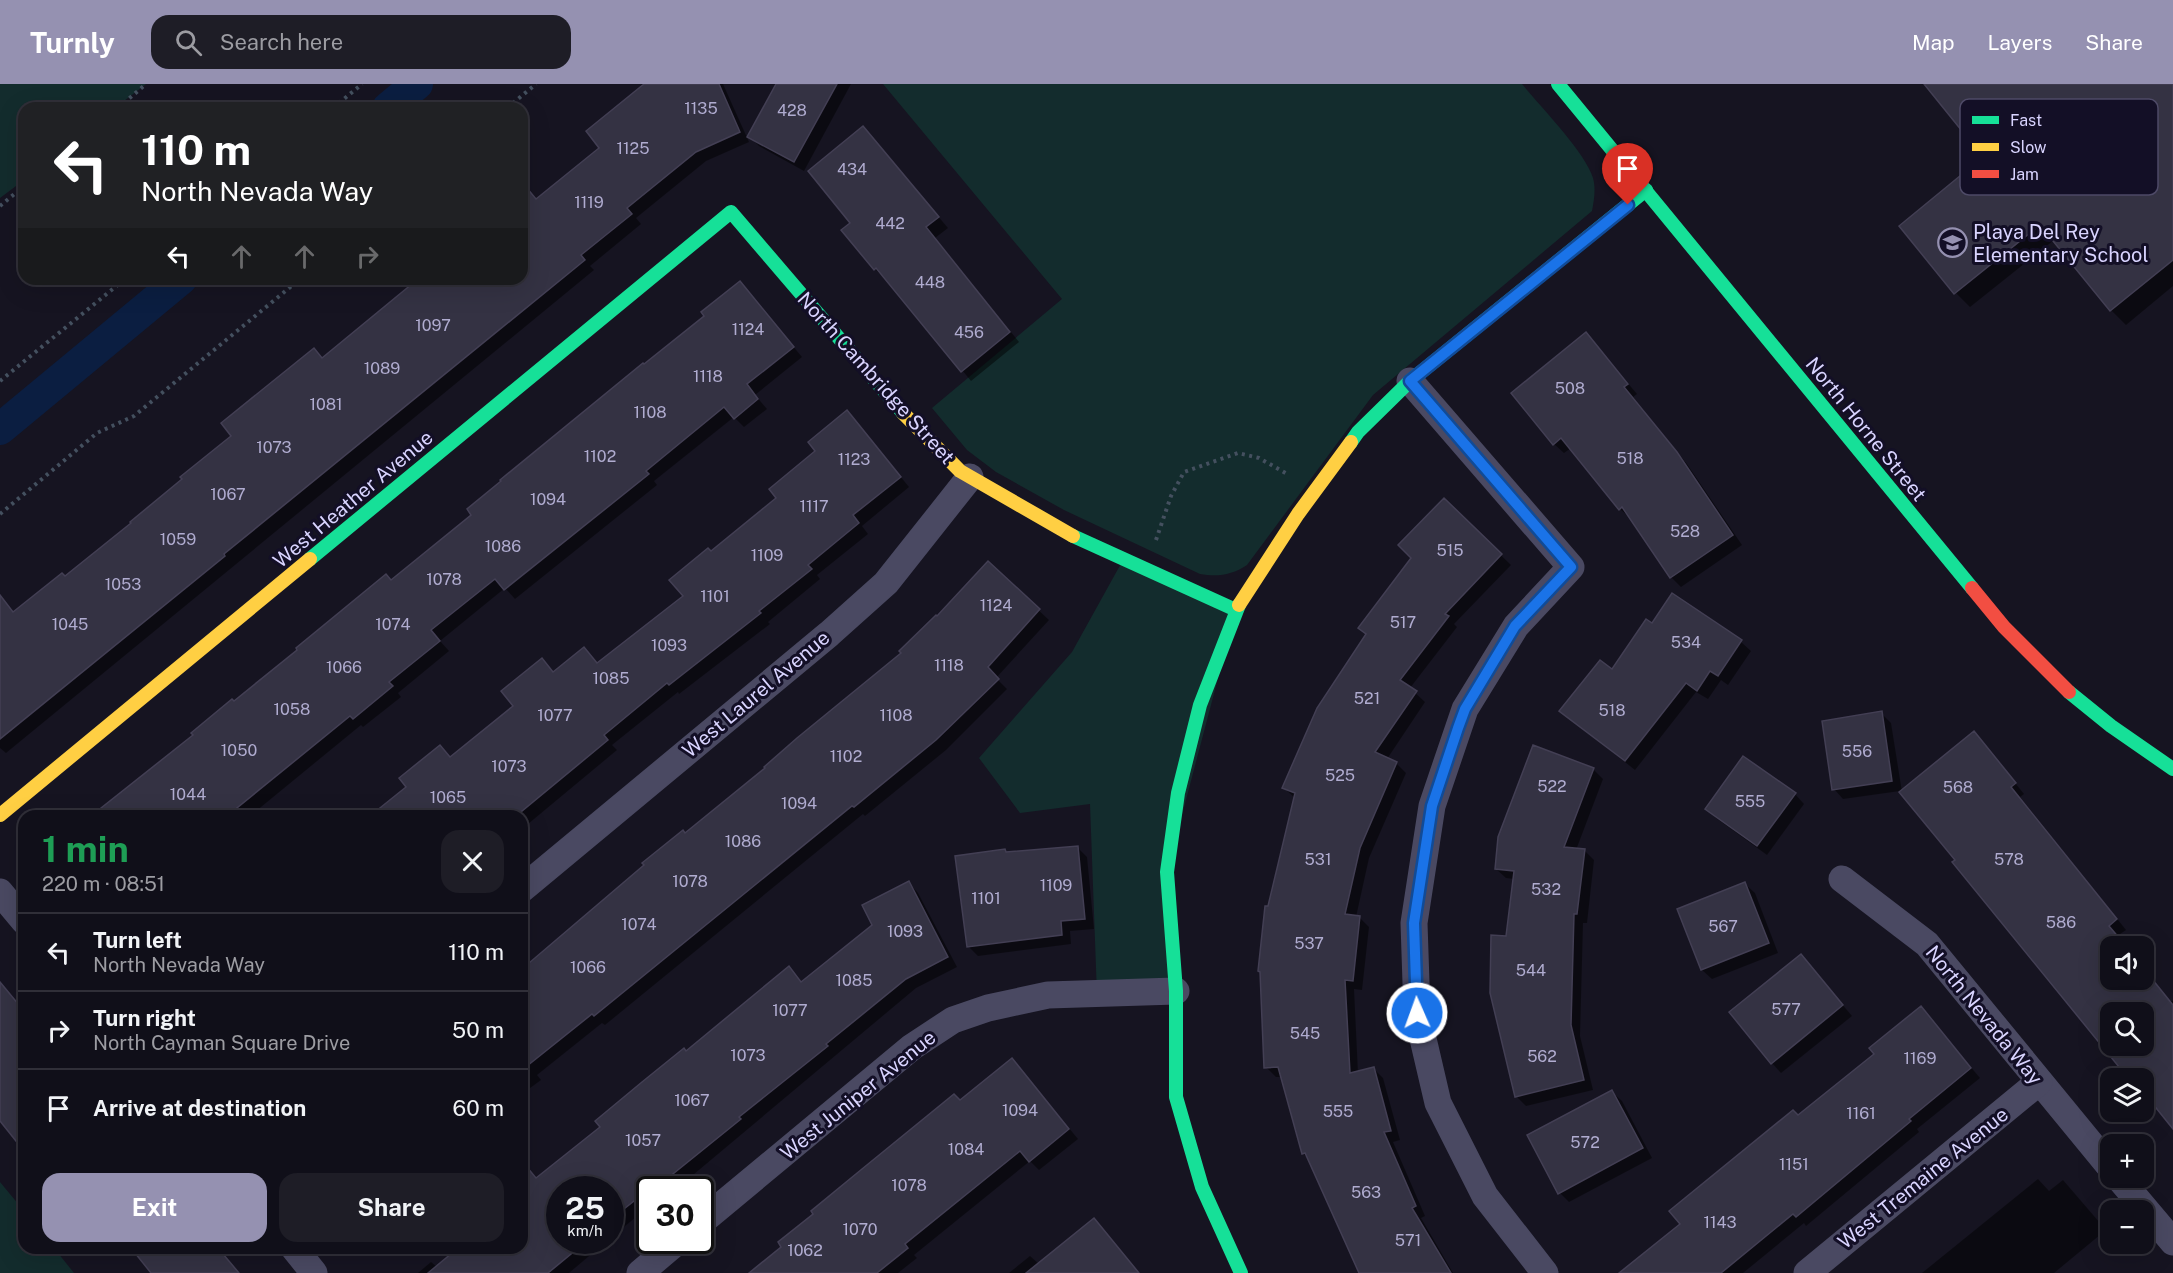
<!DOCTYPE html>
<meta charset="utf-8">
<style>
:root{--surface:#100f19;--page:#1e1d26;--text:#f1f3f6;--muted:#9c9ca2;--line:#302f38;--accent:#9591b1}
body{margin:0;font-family:"Public Sans",sans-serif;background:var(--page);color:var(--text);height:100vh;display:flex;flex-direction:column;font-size:22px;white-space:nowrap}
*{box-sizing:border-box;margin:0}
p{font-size:20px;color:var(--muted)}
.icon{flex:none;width:33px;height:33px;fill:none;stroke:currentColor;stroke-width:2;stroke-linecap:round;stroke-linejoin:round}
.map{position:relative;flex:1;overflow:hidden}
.drawer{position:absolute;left:18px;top:726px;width:510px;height:444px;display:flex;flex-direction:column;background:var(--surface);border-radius:18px;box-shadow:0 6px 24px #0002,0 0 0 2px var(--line)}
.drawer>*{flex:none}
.banner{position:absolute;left:18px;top:18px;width:510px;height:183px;border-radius:18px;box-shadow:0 6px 24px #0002,0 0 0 2px var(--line);background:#202124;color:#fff;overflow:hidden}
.buttons{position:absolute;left:2100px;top:852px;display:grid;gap:12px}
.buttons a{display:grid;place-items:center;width:54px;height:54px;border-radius:12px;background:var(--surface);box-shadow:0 6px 24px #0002,0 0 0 2px var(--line);font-size:30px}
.speed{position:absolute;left:546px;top:1092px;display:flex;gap:12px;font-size:30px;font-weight:700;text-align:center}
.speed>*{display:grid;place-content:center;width:78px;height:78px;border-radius:50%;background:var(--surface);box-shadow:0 6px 24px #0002,0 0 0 2px var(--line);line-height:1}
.speed small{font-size:15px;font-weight:400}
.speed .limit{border:3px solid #111;border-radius:9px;background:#fff;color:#111}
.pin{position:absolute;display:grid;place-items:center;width:51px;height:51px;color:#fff;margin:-62px -26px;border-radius:50% 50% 50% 0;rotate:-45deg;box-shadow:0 0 6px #0007}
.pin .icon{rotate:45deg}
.me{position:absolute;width:66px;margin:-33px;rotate:358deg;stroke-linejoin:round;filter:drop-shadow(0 0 4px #0008)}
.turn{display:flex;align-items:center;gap:21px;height:126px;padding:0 24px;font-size:27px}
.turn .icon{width:78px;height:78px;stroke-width:2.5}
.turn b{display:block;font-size:42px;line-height:51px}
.lanes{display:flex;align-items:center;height:57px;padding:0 24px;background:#0003;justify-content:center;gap:30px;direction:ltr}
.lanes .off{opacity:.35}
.round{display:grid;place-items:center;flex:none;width:63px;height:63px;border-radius:18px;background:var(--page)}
.summary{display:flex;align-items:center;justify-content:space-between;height:102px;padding:0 24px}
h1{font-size:36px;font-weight:700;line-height:45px;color:#1e9e55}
.cta{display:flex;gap:12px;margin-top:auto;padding:12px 24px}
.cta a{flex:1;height:69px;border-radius:18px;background:var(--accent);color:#fff;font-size:24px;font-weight:700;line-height:69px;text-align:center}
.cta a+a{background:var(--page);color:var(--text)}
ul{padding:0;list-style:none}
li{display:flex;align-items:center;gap:18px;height:78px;padding:0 24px;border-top:2px solid var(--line)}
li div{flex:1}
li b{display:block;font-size:22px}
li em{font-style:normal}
header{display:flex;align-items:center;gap:36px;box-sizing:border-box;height:84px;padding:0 30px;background:var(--accent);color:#fff}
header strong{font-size:28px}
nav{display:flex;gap:33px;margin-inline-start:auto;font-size:21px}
.search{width:420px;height:54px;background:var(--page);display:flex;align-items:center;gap:15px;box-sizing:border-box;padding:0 21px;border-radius:18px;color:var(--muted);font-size:22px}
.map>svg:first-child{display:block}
.green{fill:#132c2d}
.shadow{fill:#0007;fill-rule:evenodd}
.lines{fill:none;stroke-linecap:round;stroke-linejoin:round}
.canal{stroke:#0b1e41;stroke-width:32}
.building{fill:#343243;stroke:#433f54;stroke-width:1.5;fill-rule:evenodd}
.path{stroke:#44505f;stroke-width:4;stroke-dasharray:3 4.5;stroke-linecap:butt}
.street{stroke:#4a4962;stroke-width:27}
.fast{stroke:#16e098;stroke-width:14}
.slow{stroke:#ffcf43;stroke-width:14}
.jam{stroke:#f24e42;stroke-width:14}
.route-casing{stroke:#114b97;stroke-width:15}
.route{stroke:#1a73e8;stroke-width:10}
.labels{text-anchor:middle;stroke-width:6;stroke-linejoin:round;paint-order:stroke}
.number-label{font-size:16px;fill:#b0acd0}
.poi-label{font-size:20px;fill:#d9d4ff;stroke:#130f26;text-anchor:start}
.street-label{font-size:20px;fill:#d9d4ff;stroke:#130f26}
.key{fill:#130f26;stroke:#4e4a67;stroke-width:1.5}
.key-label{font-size:16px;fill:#d9d4ff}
</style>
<header>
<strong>Turnly</strong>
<div class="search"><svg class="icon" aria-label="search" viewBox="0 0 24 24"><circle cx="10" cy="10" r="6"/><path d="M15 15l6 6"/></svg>Search here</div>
<nav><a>Map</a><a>Layers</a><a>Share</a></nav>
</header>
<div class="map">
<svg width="2173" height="1189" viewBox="0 0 2173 1189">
<rect width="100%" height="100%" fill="#161421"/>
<g class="green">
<path d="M0,0H146L115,24H24V96L0,114Z"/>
<path d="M883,0H1522C1540,22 1586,69 1593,94C1596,105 1594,116 1592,127L1373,311L1247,481C1232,491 1218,493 1200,490L1064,426L996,388L967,366L932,324L1062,215Z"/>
<path d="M1123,476L1236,526L1167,788L1176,907L1097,911L1090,720L1020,729L979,674L1072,568Z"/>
<path d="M0,1098L24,1127V1164H54L74,1189H0Z"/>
</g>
<g class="shadow">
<path d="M646,0H723L749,58L706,77L636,134L641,140L590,182L594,186L6,669L0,664V525L5,520L14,529L65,494L133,439L323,275L421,195H522V112L537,116L601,64Z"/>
<path d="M778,0H851L804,87L759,62L749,52Z"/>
<path d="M1926,0H2173V202L2126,241L2111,226L2054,156L1970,223L1956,209L1985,73Z"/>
<path d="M863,44L948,144L935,154L1019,258L971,297L886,193L885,195L875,185L852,139Z"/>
<path d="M740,199L802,273L755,311L767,325L744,343L734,333L654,397L657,401L515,515L505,504L440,557L449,567L398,609L401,613L363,643L361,641L250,732H93L473,431L644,282L706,232Z"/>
<path d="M1586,250L1637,310L1633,313L1687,380L1742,461L1681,503L1671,493L1631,433L1630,434L1620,425L1571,364L1564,369L1554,360Z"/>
<path d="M856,338L909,403L862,442L868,450L817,491L820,495L768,538L770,540L679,610L678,608L612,661L617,666L522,745V732H373L451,675L516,622L542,576L554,590L584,565L598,580L685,512L711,469L778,414Z"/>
<path d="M1444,416L1511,481L1454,540L1457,543L1410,604L1425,618L1387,675L1396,679L1406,689L1369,774L1356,833H1359L1369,843L1362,906L1354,905L1358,989L1374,985L1383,994L1400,1056L1393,1058L1425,1132L1421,1134L1453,1189H1361L1310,1077L1303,1069L1282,993H1276L1266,983L1269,824L1295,714L1284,704L1367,550L1413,474Z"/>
<path d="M988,479L1049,536L996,594L1007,605L946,666L865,732L863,730L605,941L602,939L537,991L541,996L522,1010V886L903,569Z"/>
<path d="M1673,511L1741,558L1751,567L1728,601L1721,596L1708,615L1696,608L1635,686L1561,627L1612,587L1652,542Z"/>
<path d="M1881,629L1891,639L1902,708L1983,659L2024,710L2020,713L2126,846L2117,852L2126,862H2110V896H2144V884L2170,917H2173V1044L2159,1026L2144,1011V994H2130L1954,778L1957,776L1900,707L1843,715L1834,705ZM2110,928H2144V962H2110Z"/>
<path d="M1593,685L1603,695L1576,766L1585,767L1594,776L1587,839H1583L1580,952L1593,1006L1526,1022L1516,1012L1507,853L1514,795L1506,794L1496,785Z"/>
<path d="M1795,710L1804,720L1767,771L1716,734L1707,725Z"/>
<path d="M1078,764L1087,773L1094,845L1070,847L1071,860L978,872L968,862L1005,766L1008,770Z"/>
<path d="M909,799L918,809L957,883L916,904L675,1106H650V1122L610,1154V1106H560V1156H608L569,1189H418L431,1178L437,1183L461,1164H522V1103L536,1096L602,1043L686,969L789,884L802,899L874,841Z"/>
<path d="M1745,800L1755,809L1778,869L1712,895L1702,886L1679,826Z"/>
<path d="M1801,872L1852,932L1781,989L1772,979Z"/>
<path d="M1921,924L1980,994L1917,1045L1919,1048L1806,1142L1804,1139L1743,1189H1622L1682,1140L1798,1033L1876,970Z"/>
<path d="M1021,986L1078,1055L1039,1086L1030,1077L914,1171L917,1174L898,1189H751L960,1017Z"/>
<path d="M1612,1008L1622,1017L1652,1074L1569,1118L1560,1109Z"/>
<path d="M2038,1095L2049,1107L2063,1096L2106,1146L2054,1189H1922Z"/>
<path d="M1094,1136L1139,1189H1009L1030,1172L1039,1180Z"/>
</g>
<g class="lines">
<g class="canal">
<path d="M388,24L417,0"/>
<path d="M0,345L181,195"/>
</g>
</g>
<g class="building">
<path d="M644,0H719L740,48L696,68L627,124L632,130L581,171L585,176L224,470L225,472L0,655V511L13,528L62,489L65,492L131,439L130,438L182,395L180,393L231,352L221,339L314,264L322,274L418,195H522V98L536,115L599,64L586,47Z"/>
<path d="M776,0H837L794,78L747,53Z"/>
<path d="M1924,0H2173V176L2110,227L2040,141L1954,210L1899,142L1983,73Z"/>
<path d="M863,42L939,133L926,143L1010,248L961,288L876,184L874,186L841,146L850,139L808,87Z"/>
<path d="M740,197L794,263L747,300L758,315L734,335L724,323L646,387L649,390L504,506L495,495L431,546L440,557L389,598L393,602L353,635L350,632L227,732H91L193,651L191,649L232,615L234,617L297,566L296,564L386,490L391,496L471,431L467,425L501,397L500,396L643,279L644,280L704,232L701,228Z"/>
<path d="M1586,248L1628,300L1624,303L1677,368L1733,451L1670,494L1622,423L1619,426L1561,354L1553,361L1511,309Z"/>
<path d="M847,326L901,393L853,431L859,439L808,481L812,485L759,527L761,529L669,601L667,599L604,651L608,656L516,732H370L406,703L399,694L440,661L450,673L513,622L501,607L542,574L553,588L584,563L597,579L683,512L669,496L708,464L711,467L776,414L769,405L815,367L808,358Z"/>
<path d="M1444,414L1502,470L1445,530L1449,532L1400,596L1417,607L1375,668L1397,678L1360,764L1345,830L1360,832L1353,897L1345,896L1350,989L1374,983L1391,1047L1384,1048L1416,1122L1412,1124L1451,1189H1359L1305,1069L1302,1070L1278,983L1264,984L1260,888L1258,887L1265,822H1268L1295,709L1282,704L1317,624L1366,550L1358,544L1411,474L1398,461Z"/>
<path d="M988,477L1040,525L988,583L999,595L936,656L854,723L852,722L594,932L592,930L522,986V885L644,781L642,779L683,746L685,749L765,684L764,683L797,654L901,569L899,567L936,531L937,532Z"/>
<path d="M1672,509L1742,556L1718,592L1710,587L1697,607L1686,599L1625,677L1559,627L1600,576L1612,585L1646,535L1652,539Z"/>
<path d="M1882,627L1892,697L1832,706L1822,637Z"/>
<path d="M1974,647L2016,699L2011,703L2117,835L2109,842L2126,862H2110V896H2144V885L2173,921V1045L2144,1009V994H2128L1952,778L1955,776L1899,708ZM2110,928H2144V962H2110Z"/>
<path d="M1533,661L1594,684L1564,763L1585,765L1577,830H1574L1571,941L1584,996L1515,1013L1490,909L1491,851L1506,852L1514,787L1495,785L1498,753Z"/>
<path d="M1743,672L1796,709L1757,762L1705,725Z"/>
<path d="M1078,762L1085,835L1061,837L1062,851L967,863L955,772L1005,765L1006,768Z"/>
<path d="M909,797L948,873L906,895L826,960L828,962L739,1033L741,1035L653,1106H648L610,1136V1106H560V1156H588L548,1189H428L458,1164H522V1077L536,1094L600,1043L595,1037L642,998L684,964L686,967L789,882L801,898L872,841L862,821Z"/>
<path d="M1745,798L1769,859L1701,886L1677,825Z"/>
<path d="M1801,870L1843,921L1771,980L1729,928Z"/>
<path d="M0,898L24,927V1067L0,1037Z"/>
<path d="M1921,922L1971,984L1909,1035L1911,1037L1796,1133L1793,1130L1721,1189H1619L1680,1140L1669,1127L1793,1026L1798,1031L1874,970L1869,964Z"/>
<path d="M1012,974L1069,1045L1029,1078L1020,1067L905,1160L908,1164L877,1189H749L781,1163L778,1158L813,1130L811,1127L862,1085L954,1010L960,1016Z"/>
<path d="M1612,1006L1643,1064L1558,1110L1527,1051Z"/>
<path d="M1094,1134L1139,1189H1026Z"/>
<path d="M131,1164H218L239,1189H151Z"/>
</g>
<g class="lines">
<g class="path">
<path d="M118,24L146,0"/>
<path d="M333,24L362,0"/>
<path d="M507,24L536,0"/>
<path d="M0,122L24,102"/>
<path d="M0,297L125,195"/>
<path d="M0,430L97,349L134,332L300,195"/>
<path d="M1156,456L1171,412L1184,388L1238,369L1259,374L1289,391"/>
</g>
<g class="street">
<path d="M1410,297L1571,483L1516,542L1465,625L1432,722L1414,839L1417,929L1438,1019L1485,1112L1545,1189"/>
<path d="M1842,795L1927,860L2110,1083"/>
<path d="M522,805L829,550L886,499L970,393"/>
<path d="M0,808L24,837"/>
<path d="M2119,1094L2173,1158"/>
<path d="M700,1139L912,963L953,936L988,924L1048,911L1176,907"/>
<path d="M294,1164L314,1189"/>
<path d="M640,1189L679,1156"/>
<path d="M1807,1189L2039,998"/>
</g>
<g class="fast">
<path d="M1558,0L1972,504"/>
<path d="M1351,358L1358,348L1410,297L1646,106"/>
<path d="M1073,452L1236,526"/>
<path d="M310,475L731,128L903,329"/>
<path d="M1239,521L1200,621L1178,709L1167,788L1176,907V1013L1202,1103L1241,1189"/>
<path d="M2069,608L2111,642L2173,685"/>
</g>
<g class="slow">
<path d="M903,329L960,387L1073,452"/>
<path d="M1239,521L1298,430L1351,358"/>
<path d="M0,731L310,475"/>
</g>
<path class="jam" d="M1972,504L2004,543L2069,608"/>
</g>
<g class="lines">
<defs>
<path id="route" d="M1417,929L1414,839L1432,722L1458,644L1465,625L1515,542L1571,483L1410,297L1628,121"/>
</defs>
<use href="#route" class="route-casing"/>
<use href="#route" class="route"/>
</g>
<defs>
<symbol id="school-ring" viewBox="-11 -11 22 22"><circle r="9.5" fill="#130f26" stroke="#9591b1" stroke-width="1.5"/><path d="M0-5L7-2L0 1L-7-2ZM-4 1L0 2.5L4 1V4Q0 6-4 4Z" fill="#9591b1"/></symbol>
</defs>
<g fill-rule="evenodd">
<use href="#school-ring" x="1936" y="142" width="33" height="33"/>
</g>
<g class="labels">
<g class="number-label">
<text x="701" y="30">1135</text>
<text x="792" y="32">428</text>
<text x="633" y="70">1125</text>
<text x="852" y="91">434</text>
<text x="589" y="124">1119</text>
<text x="890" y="145">442</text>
<text x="930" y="204">448</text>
<text x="433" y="247">1097</text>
<text x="748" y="251">1124</text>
<text x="969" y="254">456</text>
<text x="382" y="290">1089</text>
<text x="708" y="298">1118</text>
<text x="1570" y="310">508</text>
<text x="326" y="326">1081</text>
<text x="650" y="334">1108</text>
<text x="274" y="369">1073</text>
<text x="600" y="378">1102</text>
<text x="1630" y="380">518</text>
<text x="854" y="381">1123</text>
<text x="228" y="416">1067</text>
<text x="548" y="421">1094</text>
<text x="814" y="428">1117</text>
<text x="1685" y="453">528</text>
<text x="178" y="461">1059</text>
<text x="503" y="468">1086</text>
<text x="1450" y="472">515</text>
<text x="767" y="477">1109</text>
<text x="444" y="501">1078</text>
<text x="123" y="506">1053</text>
<text x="715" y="518">1101</text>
<text x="996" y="527">1124</text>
<text x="1403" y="544">517</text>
<text x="70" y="546">1045</text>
<text x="393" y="546">1074</text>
<text x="1686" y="564">534</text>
<text x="669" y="567">1093</text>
<text x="949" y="587">1118</text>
<text x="344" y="589">1066</text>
<text x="611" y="600">1085</text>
<text x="1367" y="620">521</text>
<text x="292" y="631">1058</text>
<text x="1612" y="632">518</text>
<text x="555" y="637">1077</text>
<text x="896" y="637">1108</text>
<text x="239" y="672">1050</text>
<text x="1857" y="673">556</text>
<text x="846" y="678">1102</text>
<text x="509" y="688">1073</text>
<text x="1340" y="697">525</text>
<text x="1552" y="708">522</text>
<text x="1958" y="709">568</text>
<text x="188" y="716">1044</text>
<text x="448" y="719">1065</text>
<text x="1750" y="723">555</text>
<text x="799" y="725">1094</text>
<text x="743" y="763">1086</text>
<text x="1318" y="781">531</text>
<text x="2009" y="781">578</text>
<text x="690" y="803">1078</text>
<text x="1056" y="807">1109</text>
<text x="1546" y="811">532</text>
<text x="986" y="820">1101</text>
<text x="2061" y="844">586</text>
<text x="639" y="846">1074</text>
<text x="1723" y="848">567</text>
<text x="905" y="853">1093</text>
<text x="1309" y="865">537</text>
<text x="588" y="889">1066</text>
<text x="1531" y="892">544</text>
<text x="854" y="902">1085</text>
<text x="1786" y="931">577</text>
<text x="790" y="932">1077</text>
<text x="1305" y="955">545</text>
<text x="748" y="977">1073</text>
<text x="1542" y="978">562</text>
<text x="1920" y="980">1169</text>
<text x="692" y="1022">1067</text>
<text x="1020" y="1032">1094</text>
<text x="1338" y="1033">555</text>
<text x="1861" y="1035">1161</text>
<text x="643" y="1062">1057</text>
<text x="1585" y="1064">572</text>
<text x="966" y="1071">1084</text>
<text x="1794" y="1086">1151</text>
<text x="909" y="1107">1078</text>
<text x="1366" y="1114">563</text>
<text x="1720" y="1144">1143</text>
<text x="860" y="1151">1070</text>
<text x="1408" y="1162">571</text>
<text x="805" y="1172">1062</text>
</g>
<g class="poi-label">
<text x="1973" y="155">Playa Del Rey<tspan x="1973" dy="23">Elementary School</tspan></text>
</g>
<g class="street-label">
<text transform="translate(876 294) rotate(48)" y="7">North Cambridge Street</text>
<text transform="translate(1866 345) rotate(51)" y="7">North Horne Street</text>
<text transform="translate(353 415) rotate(-40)" y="7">West Heather Avenue</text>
<text transform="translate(756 610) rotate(-40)" y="7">West Laurel Avenue</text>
<text transform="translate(1984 931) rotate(51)" y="7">North Nevada Way</text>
<text transform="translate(858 1011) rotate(-39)" y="7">West Juniper Avenue</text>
<text transform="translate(1923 1094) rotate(-39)" y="7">West Tremaine Avenue</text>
</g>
</g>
<rect x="1960" y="15" width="198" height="96" rx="9" class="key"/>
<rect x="1972" y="32" width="27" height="8" fill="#16e098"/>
<rect x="1972" y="59" width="27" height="8" fill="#ffcf43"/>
<rect x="1972" y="86" width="27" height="8" fill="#f24e42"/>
<g class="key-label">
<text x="2010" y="42">Fast</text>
<text x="2010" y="69">Slow</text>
<text x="2010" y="96">Jam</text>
</g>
</svg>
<div class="buttons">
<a><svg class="icon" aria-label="sound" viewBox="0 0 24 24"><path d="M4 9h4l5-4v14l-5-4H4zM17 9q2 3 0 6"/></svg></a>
<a><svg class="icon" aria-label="search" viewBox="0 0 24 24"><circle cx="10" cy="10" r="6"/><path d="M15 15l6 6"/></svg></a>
<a><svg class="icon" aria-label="layers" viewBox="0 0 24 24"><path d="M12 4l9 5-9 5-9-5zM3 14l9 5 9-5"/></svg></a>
<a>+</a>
<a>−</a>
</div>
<div class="speed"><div>25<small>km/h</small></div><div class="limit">30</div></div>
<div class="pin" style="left:1628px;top:121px;background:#d93025"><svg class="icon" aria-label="arrive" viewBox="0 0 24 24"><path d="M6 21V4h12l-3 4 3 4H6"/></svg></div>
<svg class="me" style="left:1417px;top:929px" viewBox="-20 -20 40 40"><circle r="17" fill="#1a73e8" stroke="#fff" stroke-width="3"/><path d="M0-11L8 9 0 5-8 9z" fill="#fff"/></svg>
<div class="banner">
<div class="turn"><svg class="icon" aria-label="left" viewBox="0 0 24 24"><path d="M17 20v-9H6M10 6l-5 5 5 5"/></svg><div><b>110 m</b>North Nevada Way</div></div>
<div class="lanes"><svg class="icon" aria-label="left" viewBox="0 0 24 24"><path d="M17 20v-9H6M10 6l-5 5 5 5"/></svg><svg class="icon off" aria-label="ahead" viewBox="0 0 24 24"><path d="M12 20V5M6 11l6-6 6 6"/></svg><svg class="icon off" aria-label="ahead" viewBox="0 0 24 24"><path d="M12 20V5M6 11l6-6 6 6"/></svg><svg class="icon off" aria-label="right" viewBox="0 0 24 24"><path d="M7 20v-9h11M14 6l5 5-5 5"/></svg></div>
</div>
<section class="drawer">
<div class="summary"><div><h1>1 min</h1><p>220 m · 08:51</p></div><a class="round"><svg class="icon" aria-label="close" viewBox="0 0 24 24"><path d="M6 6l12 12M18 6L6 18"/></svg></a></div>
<ul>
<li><svg class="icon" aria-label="left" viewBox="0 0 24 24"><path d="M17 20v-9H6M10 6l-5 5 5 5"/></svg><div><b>Turn left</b><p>North Nevada Way</p></div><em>110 m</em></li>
<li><svg class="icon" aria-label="right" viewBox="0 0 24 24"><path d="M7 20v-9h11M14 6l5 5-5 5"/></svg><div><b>Turn right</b><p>North Cayman Square Drive</p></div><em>50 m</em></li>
<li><svg class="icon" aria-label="arrive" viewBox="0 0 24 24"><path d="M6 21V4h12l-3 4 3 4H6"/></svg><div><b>Arrive at destination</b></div><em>60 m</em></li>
</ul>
<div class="cta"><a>Exit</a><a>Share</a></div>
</section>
</div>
